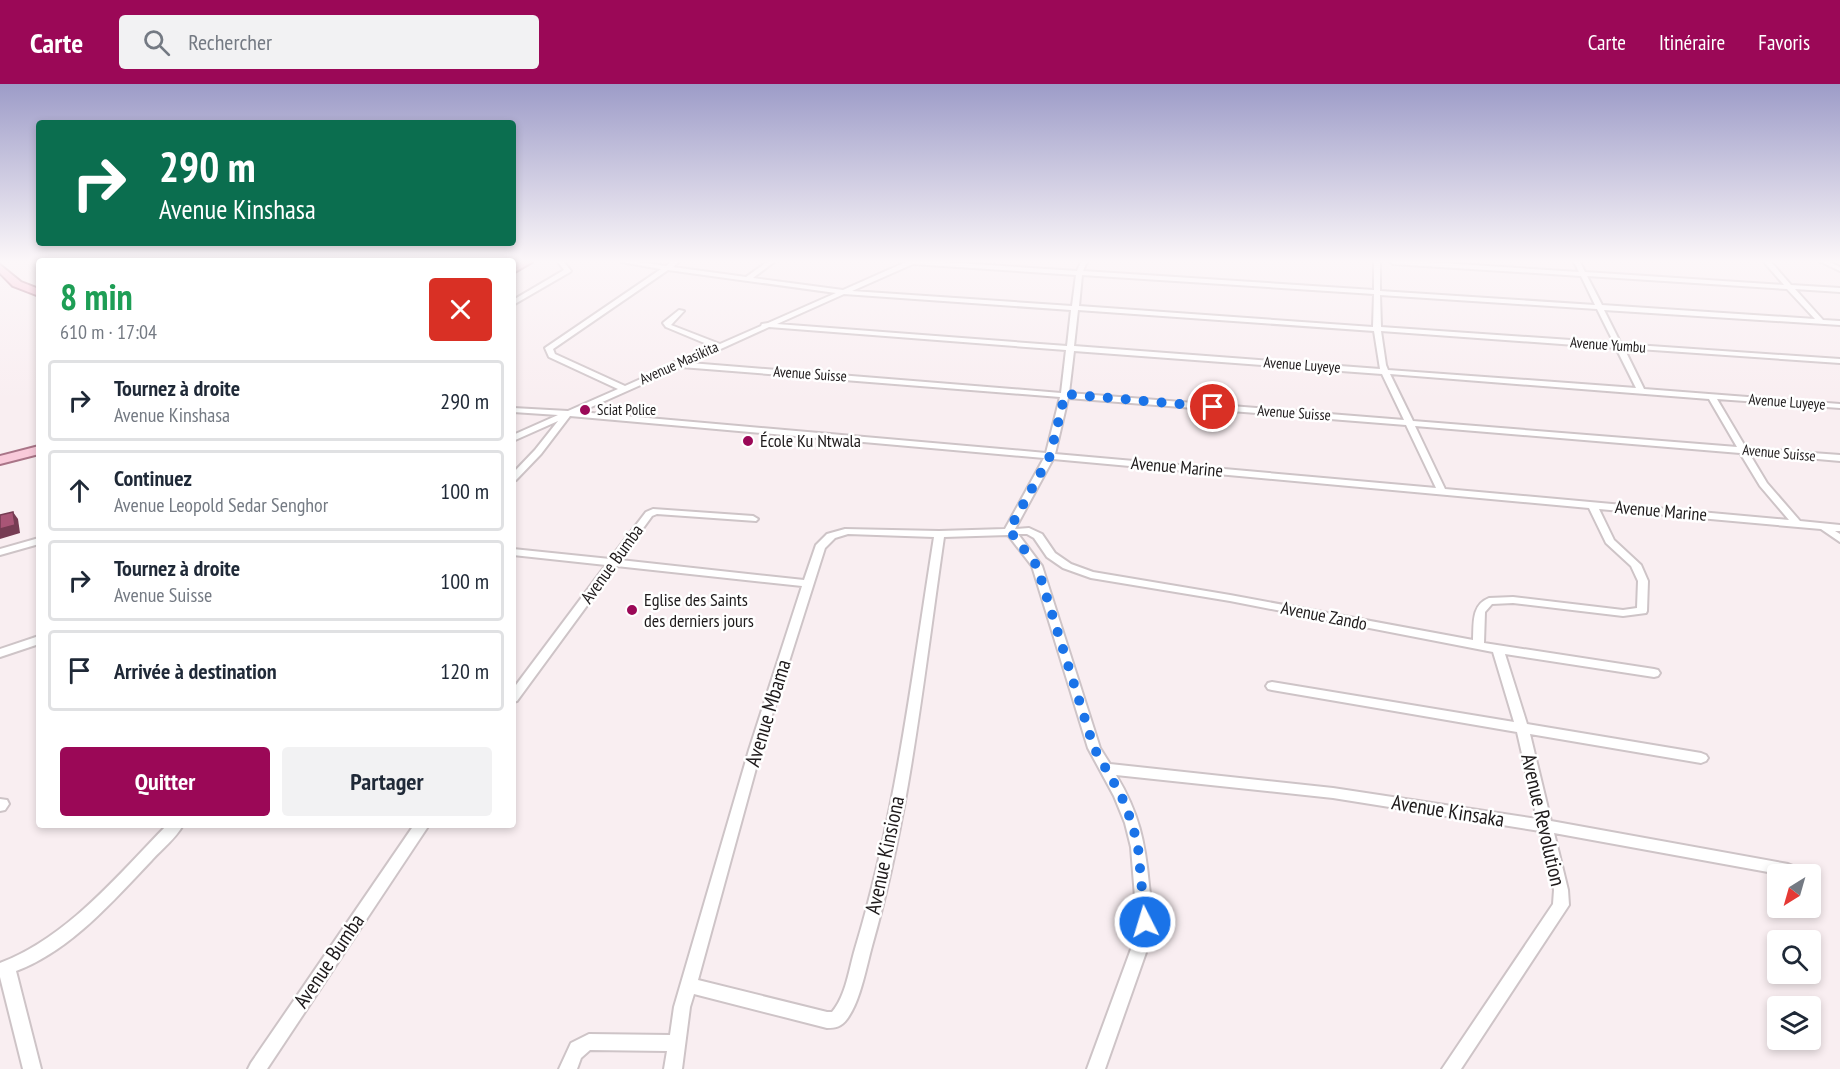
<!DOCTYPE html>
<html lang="fr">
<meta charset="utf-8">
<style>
:root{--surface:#fff;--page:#f2f2f3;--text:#1f2937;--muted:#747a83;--line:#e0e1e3;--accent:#9b0857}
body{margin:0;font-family:"PT Sans Narrow",sans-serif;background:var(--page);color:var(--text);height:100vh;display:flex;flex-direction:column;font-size:22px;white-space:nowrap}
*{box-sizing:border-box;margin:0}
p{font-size:20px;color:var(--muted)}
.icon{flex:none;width:33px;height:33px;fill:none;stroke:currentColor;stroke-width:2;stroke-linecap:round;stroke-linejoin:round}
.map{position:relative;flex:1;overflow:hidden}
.details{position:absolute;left:36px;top:174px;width:480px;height:570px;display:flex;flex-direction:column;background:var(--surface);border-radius:6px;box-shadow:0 3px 9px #0003}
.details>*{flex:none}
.banner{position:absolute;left:36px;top:36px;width:480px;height:126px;border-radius:6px;box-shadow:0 3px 9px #0003;background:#0b6e4f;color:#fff;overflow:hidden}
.needle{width:39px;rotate:217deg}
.fabs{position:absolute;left:1767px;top:780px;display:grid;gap:12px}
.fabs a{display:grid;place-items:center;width:54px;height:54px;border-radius:6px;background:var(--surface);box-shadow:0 3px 9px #0003;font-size:30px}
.pin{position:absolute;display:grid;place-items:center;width:51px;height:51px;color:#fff;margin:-26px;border:3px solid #fff;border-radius:50%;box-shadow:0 2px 6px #0007}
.me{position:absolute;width:66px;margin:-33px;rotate:355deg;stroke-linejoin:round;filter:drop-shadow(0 0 4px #0008)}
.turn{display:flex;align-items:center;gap:21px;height:126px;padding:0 24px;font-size:27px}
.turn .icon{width:78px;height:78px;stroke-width:2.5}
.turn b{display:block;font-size:42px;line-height:51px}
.round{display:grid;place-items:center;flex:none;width:63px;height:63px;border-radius:6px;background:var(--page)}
.head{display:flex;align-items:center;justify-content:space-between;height:102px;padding:0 24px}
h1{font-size:36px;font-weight:700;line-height:45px;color:#1e9e55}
.action{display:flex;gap:12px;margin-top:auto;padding:12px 24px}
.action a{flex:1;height:69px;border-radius:6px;background:var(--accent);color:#fff;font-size:24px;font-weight:700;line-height:69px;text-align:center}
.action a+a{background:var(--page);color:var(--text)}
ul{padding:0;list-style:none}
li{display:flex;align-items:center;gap:18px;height:81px;margin:0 12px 9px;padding:0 12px;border:3px solid var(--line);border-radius:6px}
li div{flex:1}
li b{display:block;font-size:22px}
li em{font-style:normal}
header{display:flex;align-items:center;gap:36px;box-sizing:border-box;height:84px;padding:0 30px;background:var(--accent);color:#fff}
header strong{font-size:28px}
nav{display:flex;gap:33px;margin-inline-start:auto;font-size:21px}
.search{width:420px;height:54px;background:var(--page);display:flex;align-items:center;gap:15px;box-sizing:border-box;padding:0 21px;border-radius:6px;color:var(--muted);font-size:22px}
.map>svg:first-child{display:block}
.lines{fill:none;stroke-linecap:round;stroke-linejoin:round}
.minor-casing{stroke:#cec4c7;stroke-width:4}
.primary-casing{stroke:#aa7588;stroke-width:4}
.trunk-casing{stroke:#aa7588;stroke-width:4}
.minor{fill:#fff;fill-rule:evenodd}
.primary{fill:#f9cada;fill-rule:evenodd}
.trunk{fill:#f7b8ce;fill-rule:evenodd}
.shaded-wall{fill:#763c53}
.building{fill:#a95576;stroke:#763c53;stroke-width:1.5}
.route{stroke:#1a73e8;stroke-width:10;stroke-dasharray:0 18}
.poi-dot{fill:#9b0857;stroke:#fff;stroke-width:2}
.labels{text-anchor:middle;stroke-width:5;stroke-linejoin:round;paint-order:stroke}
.far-street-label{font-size:15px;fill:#1e1a1b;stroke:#fff}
.far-poi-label{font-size:15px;fill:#1e1a1b;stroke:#fff;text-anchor:start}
.poi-label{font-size:18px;fill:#1e1a1b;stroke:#fff;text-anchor:start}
.street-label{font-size:18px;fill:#1e1a1b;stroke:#fff}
.near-street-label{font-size:21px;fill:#1e1a1b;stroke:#fff}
</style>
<header>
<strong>Carte</strong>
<div class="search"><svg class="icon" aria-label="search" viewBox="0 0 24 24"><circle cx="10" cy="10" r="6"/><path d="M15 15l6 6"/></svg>Rechercher</div>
<nav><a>Carte</a><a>Itinéraire</a><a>Favoris</a></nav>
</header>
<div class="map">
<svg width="1840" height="985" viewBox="0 0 1840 985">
<rect width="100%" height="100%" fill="#f9eef1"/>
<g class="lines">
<defs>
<g id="minor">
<path d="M558,178H564L571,187L570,188L513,221V216L564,186Z"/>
<path d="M621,178H639L666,182L671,178H679L673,183L746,193L767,178H774L753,194L843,206L906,178H943L1077,187L1081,178H1087L1083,187L1374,206V178H1380V207L1595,221L1581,192L1393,180L1390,178H1427L1579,188L1574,178H1580L1585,188L1784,201L1764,178H1771L1791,201L1840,204V208L1795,205L1823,236L1840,237V241L1604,226L1621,260L1840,275V279L1624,264L1644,305L1840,320V324L1717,315L1746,364L1840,371V377L1749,369L1767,399L1800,437L1840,441V447H1835L1840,450V458L1821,445L1599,425L1614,456L1641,481L1648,497L1647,527L1646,529L1623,532L1513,519L1492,520L1485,528L1484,559L1654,585L1658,586L1660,589L1658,592L1654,593L1505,570L1527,640L1701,669L1706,671L1708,674L1706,677L1701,679L1530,650L1551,737L1788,780L1793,782L1795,786L1793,790H1779L1554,749L1568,806L1569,821L1461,985H1442L1553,820L1554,806L1540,747L1333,714L1116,691C1139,729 1145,758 1149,801C1151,821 1153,838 1150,857L1105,985H1087L1134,857L1137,838L1131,763L1125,739L1114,712L1088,664L1032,482L1008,451L944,453C924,590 910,729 872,862C866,884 860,918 847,935C841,943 836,944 827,944L694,910L690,923L682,985H664L667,967L590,966L581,974L577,985H559L571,959L589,950L670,951L674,923L749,666L802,502L616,482L517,617L513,618V605L606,481L513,471V465L610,475L646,428L653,425L753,432L758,435L756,437L657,430L652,432L620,476L804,496L816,461L827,450L845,445L939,447L1005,445L1044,374L570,332L541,370L516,396L513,397V389L535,366L558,337L513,357V351L558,331L513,328V324L568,327L618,305L549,273L545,264L661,185ZM913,180L1076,191L1072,222L852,207ZM668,186L836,209L768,239L762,240L761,242L720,260L671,241L684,227L679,226L664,238L663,239L666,243L714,263L679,278H674V280L625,302L555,270L553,265ZM1082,191L1374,210L1373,243L1079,222ZM1587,192L1787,205L1815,235L1602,221ZM844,210L1071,226L1067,262L777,240ZM1380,211L1597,225L1614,259L1381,243ZM1078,226L1374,247L1380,285L1074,262ZM769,243L1066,266L1061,309L690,279ZM1381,247L1616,264L1636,304L1388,286L1386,281ZM1074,267L1382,290L1404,336L1069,309ZM681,283L1060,313L1046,369L580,328ZM1390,290L1709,315L1737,363L1413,337ZM1068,314L1406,341L1436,404L1055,370ZM1415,342L1740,369L1760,402L1789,436L1445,405ZM1053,375L1589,424L1606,459L1631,482L1638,497L1637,524L1623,526L1513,513L1489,514C1471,521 1474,540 1473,556L1230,511L1093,488L1071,480L1055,469L1042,450L1029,444L1015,445ZM848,450L934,453C912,591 896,730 855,865C849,885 846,912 832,928H827L698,896L761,666L825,464L835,454ZM1018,450H1027L1034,454L1047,473L1063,484L1091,494L1230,517L1493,568L1514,638L1272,598L1268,599L1266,602L1268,605L1272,606L1517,648L1537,735L1333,704L1110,680L1100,664L1042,482Z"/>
<path d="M1821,178H1830L1840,183V187Z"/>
<path d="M39,454V460L0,471V465Z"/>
<path d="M39,552V560L0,573V565Z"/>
<path d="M0,715L7,716L9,720L5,726L0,727Z"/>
<path d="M167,741H183C176,754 162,765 152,776C113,817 70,867 16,887L41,985H23L0,893V879C68,853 118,791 167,741Z"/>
<path d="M414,741H429L267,985H248L251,979Z"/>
</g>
<path id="primary" d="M39,362V370L0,380V372Z"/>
<g id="trunk">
<path d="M520,178H532L513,189V182Z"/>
<path d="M0,181L21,198L39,205V212L13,202L0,189Z"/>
</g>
</defs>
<use href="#minor" class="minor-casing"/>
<use href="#primary" class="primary-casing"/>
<use href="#trunk" class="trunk-casing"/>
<use href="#minor" class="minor"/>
<use href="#primary" class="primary"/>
<use href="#trunk" class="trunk"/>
</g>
<path class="shaded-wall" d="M13,428L18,435L20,449L0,455V445Z"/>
<path class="building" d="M13,428L15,441L0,445V431Z"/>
<linearGradient id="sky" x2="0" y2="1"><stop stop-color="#9d9cc8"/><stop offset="0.56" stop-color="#fcf7f9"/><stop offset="1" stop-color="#fcf7f9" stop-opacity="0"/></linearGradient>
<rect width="1840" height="316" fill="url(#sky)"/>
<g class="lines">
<path class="route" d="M1145,838L1138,763L1132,739L1121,711L1094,664L1037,482L1009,446L1050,372L1065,310L1213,323"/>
</g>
<g class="poi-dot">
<circle cx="585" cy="326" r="6"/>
<circle cx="748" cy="357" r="6"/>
<circle cx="632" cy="526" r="6"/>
</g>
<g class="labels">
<g class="far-street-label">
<text transform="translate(1608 261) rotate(4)" y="5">Avenue Yumbu</text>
<text transform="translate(679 279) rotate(-24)" y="5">Avenue Masikita</text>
<text transform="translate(1302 281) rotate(4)" y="5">Avenue Luyeye</text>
<text transform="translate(810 290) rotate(4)" y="5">Avenue Suisse</text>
<text transform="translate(1787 318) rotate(4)" y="5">Avenue Luyeye</text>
<text transform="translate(1294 329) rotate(4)" y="5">Avenue Suisse</text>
<text transform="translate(1779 369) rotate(5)" y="5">Avenue Suisse</text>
</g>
<g class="far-poi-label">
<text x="597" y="331">Sciat Police</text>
</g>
<g class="poi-label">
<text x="760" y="363">École Ku Ntwala</text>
<text x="644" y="522">Eglise des Saints<tspan x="644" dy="21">des derniers jours</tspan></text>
</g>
<g class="street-label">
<text transform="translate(1177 383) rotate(5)" y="6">Avenue Marine</text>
<text transform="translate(1661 427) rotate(5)" y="6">Avenue Marine</text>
<text transform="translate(612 480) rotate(-54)" y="6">Avenue Bumba</text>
<text transform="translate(1324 532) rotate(11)" y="6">Avenue Zando</text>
</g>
<g class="near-street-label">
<text transform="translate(768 629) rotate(-73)" y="7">Avenue Mbama</text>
<text transform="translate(1448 727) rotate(9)" y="7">Avenue Kinsaka</text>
<text transform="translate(1543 736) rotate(77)" y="7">Avenue Revolution</text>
<text transform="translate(885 771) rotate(-78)" y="7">Avenue Kinsiona</text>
<text transform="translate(329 877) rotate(-56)" y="7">Avenue Bumba</text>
</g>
</g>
</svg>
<div class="fabs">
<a><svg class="needle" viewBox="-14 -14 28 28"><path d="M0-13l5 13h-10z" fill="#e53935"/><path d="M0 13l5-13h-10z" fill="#747a83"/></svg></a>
<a><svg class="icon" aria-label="search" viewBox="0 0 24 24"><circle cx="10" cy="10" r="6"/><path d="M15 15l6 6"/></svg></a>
<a><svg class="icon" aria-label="layers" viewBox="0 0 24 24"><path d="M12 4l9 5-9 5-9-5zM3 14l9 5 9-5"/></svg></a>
</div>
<div class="pin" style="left:1213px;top:323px;background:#d93025"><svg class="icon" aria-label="arrive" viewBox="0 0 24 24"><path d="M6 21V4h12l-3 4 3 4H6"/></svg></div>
<svg class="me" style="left:1145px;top:838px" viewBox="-20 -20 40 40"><circle r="17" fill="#1a73e8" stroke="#fff" stroke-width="3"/><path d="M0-11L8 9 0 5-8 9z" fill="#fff"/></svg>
<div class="banner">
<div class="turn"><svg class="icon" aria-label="right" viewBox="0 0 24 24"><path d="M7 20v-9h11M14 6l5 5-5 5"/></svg><div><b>290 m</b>Avenue Kinshasa</div></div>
</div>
<section class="details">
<div class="head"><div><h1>8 min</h1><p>610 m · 17:04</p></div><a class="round" style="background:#d93025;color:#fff"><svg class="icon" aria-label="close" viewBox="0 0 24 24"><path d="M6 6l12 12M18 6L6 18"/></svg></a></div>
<ul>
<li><svg class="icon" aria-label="right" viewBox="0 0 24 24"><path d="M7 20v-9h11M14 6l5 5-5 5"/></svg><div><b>Tournez à droite</b><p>Avenue Kinshasa</p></div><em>290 m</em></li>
<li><svg class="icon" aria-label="ahead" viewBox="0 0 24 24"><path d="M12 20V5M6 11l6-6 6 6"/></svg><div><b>Continuez</b><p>Avenue Leopold Sedar Senghor</p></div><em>100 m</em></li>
<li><svg class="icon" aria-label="right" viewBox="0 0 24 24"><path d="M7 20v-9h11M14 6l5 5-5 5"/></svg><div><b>Tournez à droite</b><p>Avenue Suisse</p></div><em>100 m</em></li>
<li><svg class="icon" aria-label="arrive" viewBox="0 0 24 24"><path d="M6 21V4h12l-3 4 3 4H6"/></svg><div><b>Arrivée à destination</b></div><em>120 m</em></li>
</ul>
<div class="action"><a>Quitter</a><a>Partager</a></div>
</section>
</div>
